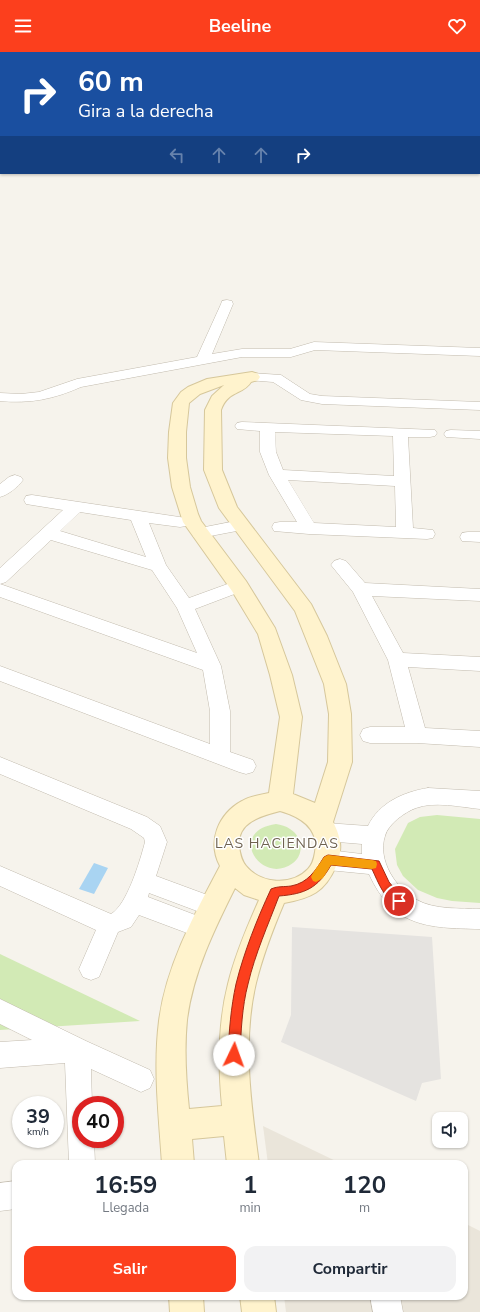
<!DOCTYPE html>
<html lang="es">
<style>
:root{--surface:#fff;--page:#f2f2f3;--text:#1f2937;--muted:#747a83;--accent:#fc3f1d}
body{margin:0;font-family:"Nunito Sans",sans-serif;background:var(--page);color:var(--text);height:100vh;display:flex;flex-direction:column;font-size:15px;white-space:nowrap}
*{box-sizing:border-box;margin:0}
p{font-size:13px;color:var(--muted)}
.icon{flex:none;width:22px;height:22px;fill:none;stroke:currentColor;stroke-width:2;stroke-linecap:round;stroke-linejoin:round}
.map{position:relative;flex:1;overflow:hidden}
.panel{position:absolute;left:12px;top:1108px;width:456px;height:140px;display:flex;flex-direction:column;background:var(--surface);border-radius:12px;box-shadow:0 1px 3px #0004}
.panel>*{flex:none}
.hud{position:absolute;left:0px;top:0px;width:480px;height:122px;box-shadow:0 1px 3px #0004;background:#1a4fa0;color:#fff;overflow:hidden}
.buttons{position:absolute;left:432px;top:1060px;display:grid;gap:8px}
.buttons a{display:grid;place-items:center;width:36px;height:36px;border-radius:8px;background:var(--surface);box-shadow:0 1px 3px #0004;font-size:20px}
.speed{position:absolute;left:12px;top:1044px;display:flex;gap:8px;font-size:20px;font-weight:700;text-align:center}
.speed>*{display:grid;place-content:center;width:52px;height:52px;border-radius:50%;background:var(--surface);box-shadow:0 1px 3px #0004;line-height:1}
.speed small{font-size:10px;font-weight:400}
.speed .limit{border:6px solid #d22;background:#fff;color:#111}
.pin{position:absolute;display:grid;place-items:center;width:34px;height:34px;color:#fff;margin:-17px;border:2px solid #fff;border-radius:50%;box-shadow:0 1px 4px #0007}
.me{position:absolute;width:44px;margin:-22px;rotate:3deg;stroke-linejoin:round;filter:drop-shadow(0 0 3px #0008)}
.turn{display:flex;align-items:center;gap:14px;height:84px;padding:0 12px;font-size:18px}
.turn .icon{width:52px;height:52px;stroke-width:2.5}
.turn b{display:block;font-size:28px;line-height:34px}
.lanes{display:flex;align-items:center;height:38px;padding:0 12px;background:#0003;justify-content:center;gap:20px;direction:ltr}
.lanes .off{opacity:.35}
.eta{display:flex;justify-content:space-evenly;align-items:center;height:68px;text-align:center}
.eta b{font-size:24px;font-weight:700;line-height:28px}
.action{display:flex;gap:8px;margin-top:auto;padding:8px 12px}
.action a{flex:1;height:46px;border-radius:12px;background:var(--accent);color:#fff;font-size:16px;font-weight:700;line-height:46px;text-align:center}
.action a+a{background:var(--page);color:var(--text)}
header{display:flex;justify-content:space-between;align-items:center;height:52px;padding:0 12px;background:var(--accent);color:#fff;font-size:18px;font-weight:700}
.map>svg:first-child{display:block}
.residential{fill:#eae5da}
.green{fill:#d2eab5}
.parking{fill:#e5e3e0}
.water{fill:#a9d4f2}
.lines{fill:none;stroke-linecap:round;stroke-linejoin:round}
.street-casing{stroke:#c2bbae;stroke-width:1}
.secondary-casing{stroke:#d6c79b;stroke-width:2}
.street{fill:#fff;fill-rule:evenodd}
.secondary{fill:#fff3cd;fill-rule:evenodd}
.route{fill:#fc3f1d;stroke:#a42913}
.slow{fill:#f59e0b}
.labels{text-anchor:middle;stroke-width:3;stroke-linejoin:round;paint-order:stroke}
.neighbourhood-label{font-size:14px;letter-spacing:1px;fill:#6e6250;stroke:#fff}
</style>
<header><svg class="icon" aria-label="menu" viewBox="0 0 24 24"><path d="M4 6h16M4 12h16M4 18h16"/></svg>Beeline<svg class="icon" aria-label="heart" viewBox="0 0 24 24"><path d="M12 20l-8-8c-3-5 5-10 8-4 3-6 11-1 8 4z"/></svg></header>
<div class="map">
<svg width="480" height="1260" viewBox="0 0 480 1260">
<rect width="100%" height="100%" fill="#f6f3ec"/>
<g class="residential">
<path d="M263,1074L342,1112H268Z"/>
<path d="M464,1171L480,1179V1260H286L284,1244H464Z"/>
</g>
<g class="green">
<path d="M437,763L480,767V851L452,849L437,846L418,838L403,824L397,813L395,797L408,771L420,765Z"/>
<path d="M276,772C281,773 286,774 290,777C302,784 305,802 293,811C261,835 226,779 276,772Z"/>
<path d="M0,902L140,969L0,978Z"/>
</g>
<path class="parking" d="M292,875L432,885L441,1027L422,1031L416,1049L281,990L291,963Z"/>
<path class="water" d="M94,811L108,816L94,842L79,837Z"/>
<g class="lines">
<defs>
<g id="street">
<path d="M227,248L232,249L233,252L212,302L242,297H290L314,290L480,296V304L315,298L291,305H242L81,335C54,347 30,352 0,349V341L21,342L39,340L77,327L197,305L221,252L222,249Z"/>
<path d="M252,321L281,323L310,342L322,344L480,350V358L322,352L301,348L273,330L247,328L245,325L247,322Z"/>
<path d="M242,370L435,378L437,381L435,384L430,385H408L413,476L433,478L435,482L433,486L427,487L309,482L274,479L272,475L274,471L280,470H297L269,423L260,400V379L237,377L235,374L237,371ZM275,380L393,384L394,424L283,418L276,400ZM288,428L395,434L396,475L314,471Z"/>
<path d="M451,378L480,379V387L446,385L444,382L446,379Z"/>
<path d="M15,423L21,425L23,428C18,435 8,443 0,445V432L9,425Z"/>
<path d="M32,443L186,466L188,470L186,474L180,475L149,471L166,513L189,546L233,530L239,528L245,530L248,534L245,538L195,557L221,614L230,659V700L253,708L256,714L253,720L246,722L239,720L0,629V614L210,692V659L203,618L0,545V532L197,601L177,556L152,518L51,488L6,530L0,532V516L63,458L26,452L24,448L26,444ZM80,460L131,468L146,505L60,479Z"/>
<path d="M241,468L247,469L249,473L247,477L200,486L194,485L192,481L194,477L200,476Z"/>
<path d="M468,480H480V490L462,489L460,485L462,481Z"/>
<path d="M340,507L346,509L365,531L480,537V549L372,544L403,601L480,605V619L408,615L425,676L480,679V695L417,691H370L363,689L360,683L363,677L370,675H405L388,608L353,540L331,513L334,509Z"/>
<path d="M0,705L147,765L160,774L167,790L156,824L221,848L224,855L221,862L213,865L149,841L148,845L211,869L215,876L211,883L203,887L139,863L131,875L118,880L99,925L91,928L83,925L79,917L96,878L0,834V814L111,862C127,853 140,809 145,790L144,786L131,777L0,722Z"/>
<path d="M428,736L480,739V757C460,755 435,749 416,756C405,760 388,772 385,784C377,808 396,837 417,848C435,858 460,856 480,857V877C427,876 393,875 369,822L328,818L320,815L317,808L320,801L328,798L362,802V792L326,789L318,786L315,780L318,774L326,771L368,774C379,751 403,740 428,736Z"/>
<path d="M0,947L86,989L150,1018L154,1027L150,1036L141,1040L91,1017L92,1053H81V1087H94L95,1112H69L65,1011L0,1016V990L32,988L0,972Z"/>
<path d="M16,1129V1157L0,1159V1131Z"/>
<path d="M370,1244H400L403,1260H373Z"/>
</g>
<g id="secondary">
<rect x="0" y="46" width="1" height="6"/>
<rect x="0" y="64" width="1" height="6"/>
<rect x="479" y="71" width="1" height="6"/>
<path d="M252,320L258,322L260,325L258,328L251,330C243,343 228,338 221,358L222,418L237,455L311,552L327,584L346,632L351,662L352,710L333,770C341,785 343,798 336,814C325,840 311,846 284,851C273,877 263,903 256,931C242,990 251,1052 259,1112H227L224,1084L192,1087L194,1112H162C159,1065 153,1016 159,969C166,914 194,863 220,814C207,790 218,762 242,749C250,744 260,743 269,741L280,665L270,623L258,582L232,539L183,470L172,435L168,406L169,380L173,351L181,340L188,335L207,327ZM224,333L212,344L205,358L204,418L219,456L295,559L324,632L329,662L328,710L315,751L293,742L302,665L292,623L275,576L246,529L201,469L198,462L190,435L186,406V380L189,351L200,342ZM280,759C301,765 319,776 315,800C314,806 313,812 308,817C292,834 261,832 246,814C241,808 240,801 239,794C237,770 261,764 280,759ZM235,836L244,843L259,848C247,875 235,903 228,932C218,971 218,1013 222,1054L189,1057C186,1028 184,998 187,968C193,921 214,878 235,836Z"/>
<path d="M169,1244H203L204,1260H170Z"/>
<path d="M240,1244H274L276,1260H242Z"/>
</g>
</defs>
<use href="#street" class="street-casing"/>
<use href="#secondary" class="secondary-casing"/>
<use href="#street" class="street"/>
<use href="#secondary" class="secondary"/>
</g>
<path class="route" d="M328,803L379,809L389,830L405,849L403,853L399,854C385,849 378,830 372,817L331,813C318,836 305,842 279,844C268,873 255,902 248,932C242,955 241,979 240,1003L238,1007L234,1009L230,1007L228,1003C229,979 231,955 236,932C244,900 257,867 271,837C278,834 284,835 291,834C308,831 316,818 324,805Z"/>
<path class="slow" d="M328,803L372,808L376,809L377,812L376,816L372,817L331,813L323,826L316,830L313,829L311,825C314,818 320,812 324,805Z"/>
<g class="labels">
<g class="neighbourhood-label">
<text x="277" y="796">LAS HACIENDAS</text>
</g>
</g>
</svg>
<div class="buttons">
<a><svg class="icon" aria-label="sound" viewBox="0 0 24 24"><path d="M4 9h4l5-4v14l-5-4H4zM17 9q2 3 0 6"/></svg></a>
</div>
<div class="speed"><div>39<small>km/h</small></div><div class="limit">40</div></div>
<div class="pin" style="left:399px;top:849px;background:#d93025"><svg class="icon" aria-label="arrive" viewBox="0 0 24 24"><path d="M6 21V4h12l-3 4 3 4H6"/></svg></div>
<svg class="me" style="left:234px;top:1003px" viewBox="-20 -20 40 40"><circle r="19" fill="#fff"/><path d="M0-13L10 11 0 6-10 11z" fill="#fc3f1d"/></svg>
<div class="hud">
<div class="turn"><svg class="icon" aria-label="right" viewBox="0 0 24 24"><path d="M7 20v-9h11M14 6l5 5-5 5"/></svg><div><b>60 m</b>Gira a la derecha</div></div>
<div class="lanes"><svg class="icon off" aria-label="left" viewBox="0 0 24 24"><path d="M17 20v-9H6M10 6l-5 5 5 5"/></svg><svg class="icon off" aria-label="ahead" viewBox="0 0 24 24"><path d="M12 20V5M6 11l6-6 6 6"/></svg><svg class="icon off" aria-label="ahead" viewBox="0 0 24 24"><path d="M12 20V5M6 11l6-6 6 6"/></svg><svg class="icon" aria-label="right" viewBox="0 0 24 24"><path d="M7 20v-9h11M14 6l5 5-5 5"/></svg></div>
</div>
<section class="panel">
<div class="eta">
<div><b>16:59</b><p>Llegada</p></div>
<div><b>1</b><p>min</p></div>
<div><b>120</b><p>m</p></div>
</div>
<div class="action"><a>Salir</a><a>Compartir</a></div>
</section>
</div>
